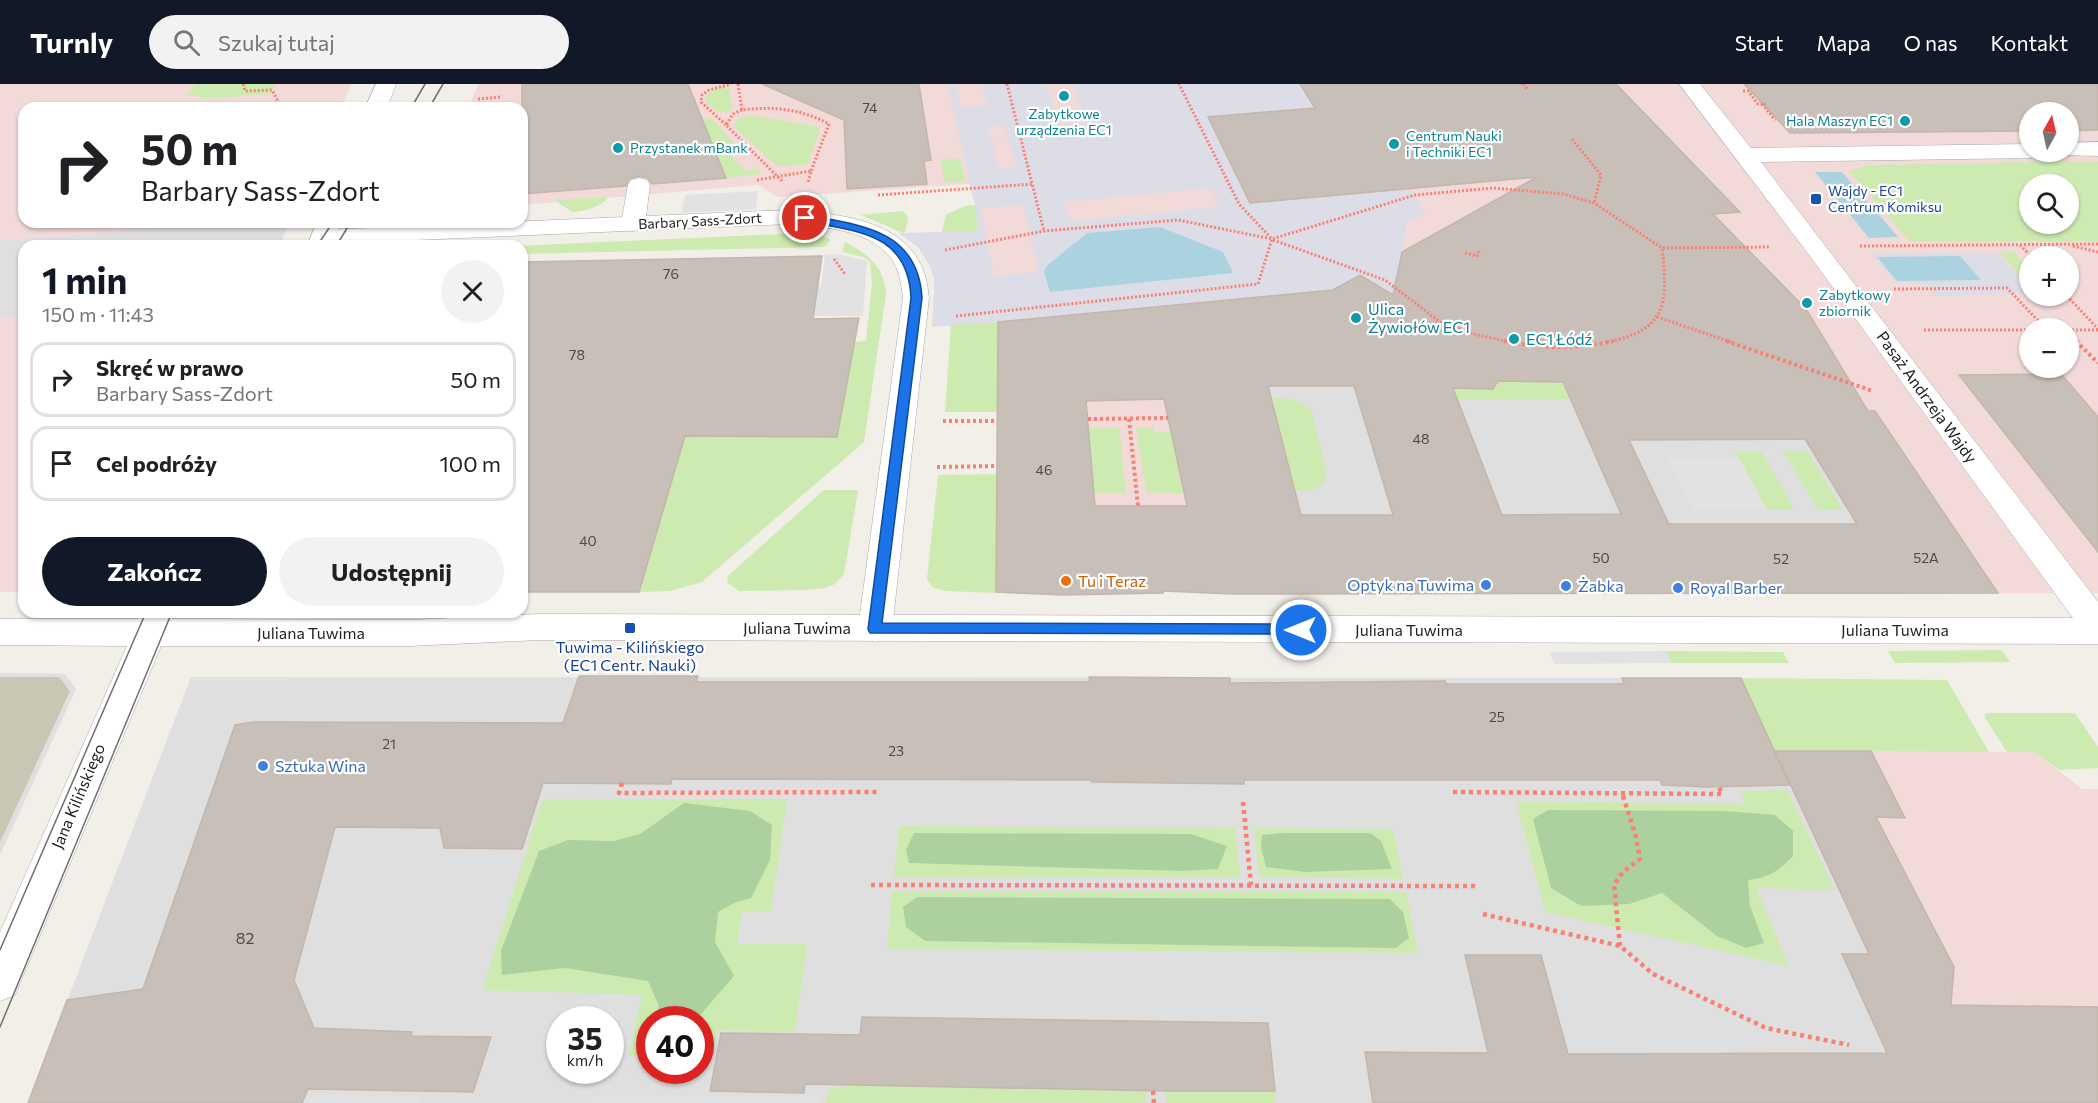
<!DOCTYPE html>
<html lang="pl">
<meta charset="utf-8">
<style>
:root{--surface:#fff;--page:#f2f2f2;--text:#202124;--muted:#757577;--line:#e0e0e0;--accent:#111827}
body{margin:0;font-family:Commissioner,sans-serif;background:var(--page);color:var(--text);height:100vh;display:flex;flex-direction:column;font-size:22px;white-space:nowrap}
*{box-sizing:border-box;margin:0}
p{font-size:20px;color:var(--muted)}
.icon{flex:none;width:33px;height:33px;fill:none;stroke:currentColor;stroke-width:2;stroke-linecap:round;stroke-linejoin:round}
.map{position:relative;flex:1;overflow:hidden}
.panel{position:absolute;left:18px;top:156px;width:510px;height:378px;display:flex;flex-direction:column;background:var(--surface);border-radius:18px;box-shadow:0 2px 4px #0004}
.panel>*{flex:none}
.banner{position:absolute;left:18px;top:18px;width:510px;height:126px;border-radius:18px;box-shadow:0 2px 4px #0004;background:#fff;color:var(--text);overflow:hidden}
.needle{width:39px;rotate:8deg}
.fabs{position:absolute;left:2019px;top:18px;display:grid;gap:12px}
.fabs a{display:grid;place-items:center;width:60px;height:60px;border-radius:50%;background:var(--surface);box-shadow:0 2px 4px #0004;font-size:30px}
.speed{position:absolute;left:546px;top:922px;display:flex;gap:12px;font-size:30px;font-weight:700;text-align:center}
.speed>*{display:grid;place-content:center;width:78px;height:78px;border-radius:50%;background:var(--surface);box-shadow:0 2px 4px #0004;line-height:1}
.speed small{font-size:15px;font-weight:400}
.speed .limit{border:9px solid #d22;background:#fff;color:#111}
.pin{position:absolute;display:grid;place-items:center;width:51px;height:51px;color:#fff;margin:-26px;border:3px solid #fff;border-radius:50%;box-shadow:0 2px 6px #0007}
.me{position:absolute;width:66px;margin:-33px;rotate:270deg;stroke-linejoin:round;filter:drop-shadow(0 0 4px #0008)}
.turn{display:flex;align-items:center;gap:21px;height:126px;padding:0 24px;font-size:27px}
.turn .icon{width:78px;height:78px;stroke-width:2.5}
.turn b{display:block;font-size:42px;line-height:51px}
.round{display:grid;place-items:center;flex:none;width:63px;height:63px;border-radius:32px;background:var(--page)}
.overview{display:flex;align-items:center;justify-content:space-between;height:102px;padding:0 24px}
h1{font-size:36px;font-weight:700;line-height:45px;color:var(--accent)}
.action{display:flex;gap:12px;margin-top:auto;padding:12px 24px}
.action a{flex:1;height:69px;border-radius:36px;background:var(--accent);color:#fff;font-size:24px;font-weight:700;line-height:69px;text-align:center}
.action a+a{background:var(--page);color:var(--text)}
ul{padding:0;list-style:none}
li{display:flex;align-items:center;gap:18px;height:75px;margin:0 12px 9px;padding:0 12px;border:3px solid var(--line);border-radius:18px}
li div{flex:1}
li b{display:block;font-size:22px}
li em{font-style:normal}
header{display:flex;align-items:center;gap:36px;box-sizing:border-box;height:84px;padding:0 30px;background:var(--accent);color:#fff}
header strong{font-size:28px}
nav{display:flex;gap:33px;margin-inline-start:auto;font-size:21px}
.search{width:420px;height:54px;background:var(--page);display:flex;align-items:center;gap:15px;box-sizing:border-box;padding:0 21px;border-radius:33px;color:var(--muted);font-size:22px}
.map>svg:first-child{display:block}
.residential{fill:#e0dfdf;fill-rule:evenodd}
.commercial{fill:#f2dad9;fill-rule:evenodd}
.construction{fill:#c7c7b4}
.grass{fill:#cdebb0;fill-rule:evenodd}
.forest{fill:#add19e}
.parking{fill:#e2e2e2}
.plaza{fill:#dddde8;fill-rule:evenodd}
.water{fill:#aad3df}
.building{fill:#c7bfb8;stroke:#c4b6ab;stroke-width:1.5;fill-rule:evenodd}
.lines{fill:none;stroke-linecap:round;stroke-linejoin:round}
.service-casing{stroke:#a9a9a9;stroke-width:1}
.pedestrian-casing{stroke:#a9a9a9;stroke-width:1}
.minor-casing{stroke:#a9a9a9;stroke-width:1}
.tertiary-casing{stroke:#a9a9a9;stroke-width:1}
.path-far2{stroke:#fa8072;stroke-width:3;stroke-dasharray:2 2;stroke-linecap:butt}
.path-far1{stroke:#fa8072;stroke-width:4;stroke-dasharray:3 3;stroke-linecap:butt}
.path{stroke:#fa8072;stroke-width:4.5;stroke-dasharray:4 4;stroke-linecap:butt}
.service{fill:#fff;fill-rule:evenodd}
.pedestrian{fill:#fff;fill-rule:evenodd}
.minor{fill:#fff;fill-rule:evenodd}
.tertiary{fill:#fff;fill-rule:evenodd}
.tram{stroke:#707070;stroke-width:1.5}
.route{fill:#1a73e8;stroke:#114b97;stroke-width:1.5}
.culture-dot{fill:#0f9aa8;stroke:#fff;stroke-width:2}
.transit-dot{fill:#1a4fb4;stroke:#fff;stroke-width:2}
.food-dot{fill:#e8710a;stroke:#fff;stroke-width:2}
.shop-dot{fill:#3f7fe0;stroke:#fff;stroke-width:2}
.labels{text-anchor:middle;stroke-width:4.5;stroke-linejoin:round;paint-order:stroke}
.number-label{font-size:14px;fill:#4b4948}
.far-culture-label{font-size:14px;fill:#0d838f;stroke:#fff;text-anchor:start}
.far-transit-label{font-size:14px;fill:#164399;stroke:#fff;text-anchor:start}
.far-street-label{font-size:14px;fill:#222;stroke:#fff}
.culture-label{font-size:16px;fill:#0d838f;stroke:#fff;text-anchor:start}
.street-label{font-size:16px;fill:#222;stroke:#fff}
.food-label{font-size:16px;fill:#c56008;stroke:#fff;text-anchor:start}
.shop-label{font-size:16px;fill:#366cbe;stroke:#fff;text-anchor:start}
.transit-label{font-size:16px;fill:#164399;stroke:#fff}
.near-number-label{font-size:16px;fill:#4b4948}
</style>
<header>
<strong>Turnly</strong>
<div class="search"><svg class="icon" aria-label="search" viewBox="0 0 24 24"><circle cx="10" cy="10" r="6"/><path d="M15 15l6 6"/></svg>Szukaj tutaj</div>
<nav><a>Start</a><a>Mapa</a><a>O nas</a><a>Kontakt</a></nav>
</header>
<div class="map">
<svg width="2098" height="1019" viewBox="0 0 2098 1019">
<rect width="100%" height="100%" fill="#f2efe9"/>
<g class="residential">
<path d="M233,138H290L279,162H24V232L0,234V157Z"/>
<path d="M1215,269L1561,297L1791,331L1899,509L1262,510Z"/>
<path d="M0,589L65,590L76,605L0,771Z"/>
<path d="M191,593L1741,594L1934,1010L2098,1011V1019H28ZM560,936H610V987H560ZM650,936H700V987H650Z"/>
</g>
<g class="commercial">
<path d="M0,0H351L341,24H24V138H233L0,157Z"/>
<path d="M478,0H2098V509H1899L1791,331L1600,296L1260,269L1262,510L996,501V400L1006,390H997V238L932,243L934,210V194L930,182L918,163L899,149L942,148L946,131L965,122L975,121L969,100L778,113L758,101L522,121V24H469ZM2030,28H2068V68H2030ZM2030,100H2068V140H2030ZM2030,172H2068V212H2030ZM2030,244H2068V284H2030Z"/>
<path d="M24,232V508H0V234Z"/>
<path d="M1774,667L2035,668L2082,705H2098V1011L1915,969Z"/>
</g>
<path class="construction" d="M0,593H59L70,607L0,758Z"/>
<g class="grass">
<path d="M195,0H275L270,10L201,15V11L187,12Z"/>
<path d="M729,2L732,24L728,28H719L706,18L705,14L707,10L716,5Z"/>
<path d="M751,31L821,43L808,79L804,81L777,82L734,43L737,35Z"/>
<path d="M711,34L741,67L731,72L746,87L757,84L760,88L759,90L726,94L702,35Z"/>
<path d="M960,74L965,97L945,99L941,76Z"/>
<path d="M2098,77V157H1909L1849,87L1869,81ZM2030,100H2068V140H2030Z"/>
<path d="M609,113C599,124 586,127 572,128L554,116Z"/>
<path d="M976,121L978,149L942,148L946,131L965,122Z"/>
<path d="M903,127L908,133L906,146L903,149L861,131Z"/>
<path d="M783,150L817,151L831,155L826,162L821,163L522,170V162H514Z"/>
<path d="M845,158C868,170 884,182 886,210L864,358L702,498L670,507L639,508L685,352H837L854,258L866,257L872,199L870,178L863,173L842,168Z"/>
<path d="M2014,168L2029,185V201L2000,169Z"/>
<path d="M998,238L997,328H945L951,241Z"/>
<path d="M1439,267L1562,298L1571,315L1458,316Z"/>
<path d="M1271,314C1285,314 1304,316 1312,328L1327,392C1321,406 1309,408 1295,407Z"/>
<path d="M1119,343L1126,409H1094L1088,344Z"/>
<path d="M1136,343H1153L1154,348H1174L1184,410L1146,408Z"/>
<path d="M1783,367L1808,368L1843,426H1818Z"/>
<path d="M1735,368H1762L1795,426H1767Z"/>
<path d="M1006,390L1005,400L996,401V509L946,507L933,504L927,495L938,391Z"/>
<path d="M824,406H858L844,490L835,500L825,504L806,506L739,507L728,499L727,494L731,489Z"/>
<path d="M2002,566L2010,578L1895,579L1888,567Z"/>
<path d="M1666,567L1783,568L1789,579H1671Z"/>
<path d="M1741,594L1947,596L1989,668L1774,667Z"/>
<path d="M1990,629H2075L2098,663V684L2059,686L2035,668H2007L1985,634V630Z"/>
<path d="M1787,706L1835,806L1756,804L1789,882L1545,828L1516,717L1746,720L1740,707Z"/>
<path d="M543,715H787L771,827H742L737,860H807L795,948L717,946L713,972H701L700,936H650L649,972H628L642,911L482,906Z"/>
<path d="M899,742L1235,744L1240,793H894Z"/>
<path d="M1254,744L1393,745L1403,795L1259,793Z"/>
<path d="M892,807L1406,808L1418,869L887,865Z"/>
<path d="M853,1001L1146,1007V1019H826L828,1006Z"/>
<path d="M1166,1007H1275L1276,1019H1167Z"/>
</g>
<g class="forest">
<path d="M684,719L750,727L772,741L770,776L751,814L734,819L718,828L715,858L734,892L696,936H661L658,920L648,897L565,884L502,891L501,867L539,767L568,756L613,757L640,750Z"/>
<path d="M1548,726L1725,727L1775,731L1793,747V772C1777,788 1770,793 1748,796L1750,822L1764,859L1746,864L1717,852L1662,809L1629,820L1581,822L1551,804L1533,735Z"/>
<path d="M914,749L1191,750L1227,762L1218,785L1182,787L909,779L906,766Z"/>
<path d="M1282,749H1370L1381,757L1392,785L1305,788L1266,783L1261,763L1262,751Z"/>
<path d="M917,813L1390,815L1403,828L1409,854L1396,864L925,857L906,843L903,823Z"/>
</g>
<g class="parking">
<path d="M758,107L756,125L681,129L685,111Z"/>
<path d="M825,170L843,171L867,177L863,232H783L522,210L821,203Z"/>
<path d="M1668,374H1739L1767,426H1694Z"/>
<path d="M1666,567L1671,579L1554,580L1550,568Z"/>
<path d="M312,1010L423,1013L421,1019H308Z"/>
<path d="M591,1013H820L819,1019H590Z"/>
</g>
<g class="plaza">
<path d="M947,0H956L961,23L987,21L982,0H1046L1060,41L1087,38L1072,0H1300L1343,21L1208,33L1251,119L1411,104L1425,129L1407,139L1401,173L1426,209L1401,216L1360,191L1333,206L932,243L934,210V194L930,182L918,163L899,149L978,148L975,121ZM1004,41L1016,84L999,85L988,43ZM1211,104L1219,123L1071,137L1064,118ZM1023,121L1039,188L994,192L981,124Z"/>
<path d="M1996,169L2029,204V209L1934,212L1923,199H1895L1872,170Z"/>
</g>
<g class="water">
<path d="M1815,88H1842L1898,153L1869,154Z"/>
<path d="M1160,143L1223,168L1233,189L1050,208L1044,188L1047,182L1087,149Z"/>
<path d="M1960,172L1981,196L1897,197L1877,173Z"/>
</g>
<g class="building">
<path d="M522,0H688L726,94L652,100L648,94L638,92L629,95L626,102L522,110Z"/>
<path d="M762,0H919L931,76L924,77L927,100L847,105L844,36Z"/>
<path d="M1300,0H1616L1740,128L1713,130L1806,225L1868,327H1875L1998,509L1234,510L1163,507V509L1063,511L996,508L998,238L1333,206L1360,191L1393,211L1402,168L1537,93L1250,119L1208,33L1315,24ZM1498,297L1563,298L1621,430L1502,431L1453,304L1493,305ZM1268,302H1354L1393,431H1301ZM1164,315L1187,422H1095L1086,317ZM1805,355L1857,440H1669L1629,356Z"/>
<path d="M1744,0H2098V46L2068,47V28H2030V47L1790,49Z"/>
<path d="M822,172L813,235L859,234L837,353L685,352L639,508H522V178Z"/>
<path d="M2061,290L2098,333V468L1959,291Z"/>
<path d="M579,592H698L696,598H1090L1089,593L1230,594V599L1445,597L1446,600H1624L1622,594H1741L1790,701L1708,703L1662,701L1660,696H1244V700L1092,698L1091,696L672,695L671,700L543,699L522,765L444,764L440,744L335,743L294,896L314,944L412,948L411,952L491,953L473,1008L308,1005L302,1019H28L67,916L143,905L235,641L253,638L563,639Z"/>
<path d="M1775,667H1871L1905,734L1876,733L1954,883L1951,921L2098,923V1019H1373L1365,968L1488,969L1465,871H1541L1568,970L1887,969L1842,870H1869Z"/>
<path d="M862,933L1268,939L1275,1007H1166L805,1000L804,1009L710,1007L721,949L860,951Z"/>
</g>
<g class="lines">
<defs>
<path id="service" d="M639,94L647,96L650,101L645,140L641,145L633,147L625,145L621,140L628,101L631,96Z"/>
<g id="pedestrian">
<path d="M1679,0H1700L1751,64L2030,60V68H2041L2038,72L2030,74L1761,78L2098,518V556L2086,552L1807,168Z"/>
<path d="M2098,58V72L2060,71L2058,68H2068V59Z"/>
</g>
<path id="minor" d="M789,126C838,130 907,135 925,191C927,198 928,206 929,214L892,545L887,554L875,558L863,554L858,545L903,214C902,207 901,198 899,191C886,146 827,143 789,140L323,160L314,158L311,153L314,148L323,146Z"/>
<g id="tertiary">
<path d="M376,0H396L387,24H365Z"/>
<path d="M317,138H341L331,162H307Z"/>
<path d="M142,528H172V535L409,536L540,530L2098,534V560L540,556L409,562H161L15,911L0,917V848L127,562L0,561V535H138Z"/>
</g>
</defs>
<use href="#service" class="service-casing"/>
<use href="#pedestrian" class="pedestrian-casing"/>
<use href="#minor" class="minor-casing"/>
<use href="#tertiary" class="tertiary-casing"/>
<g class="path-far2">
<path d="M243,0L245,7L272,6L279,19"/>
<path d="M738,0L742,26C773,22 802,25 829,40L811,87"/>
<path d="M1007,0L1044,147"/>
<path d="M1523,0L1528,6"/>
<path d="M1743,7H1748L1758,20H1766"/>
<path d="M478,15L501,13"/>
<path d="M1762,20L1775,36"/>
<path d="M742,26L733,30L726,41L783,98"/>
<path d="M726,41L701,18L702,11L709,6L731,0"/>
<path d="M1572,55L1601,91L1594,119"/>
<path d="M757,96L811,87L808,99"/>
<path d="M878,111L1033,100"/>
<path d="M1273,156L1385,196L1440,238L1477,251L1511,258"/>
<path d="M2020,161L2031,172"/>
<path d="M1860,162L2098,160"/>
<path d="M2073,162L2098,168"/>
<path d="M945,166L1044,147L1178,136L1272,155L1415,111L1493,104L1563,110L1594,119L1662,164L1769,163"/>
<path d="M1465,169L1477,172L1479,167"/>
<path d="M834,175L845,190"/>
<path d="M1894,205L2007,204L2045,244"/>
<path d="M2067,212L2098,245"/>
<path d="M956,232L1258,200L1272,155L1239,120L1179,0"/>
<path d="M1657,233L1731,258"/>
<path d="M1924,246H2030"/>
<path d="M2068,246H2098"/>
<path d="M2068,248L2078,258"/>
<path d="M1607,258C1668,246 1668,219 1662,164"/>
</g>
<g class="path-far1">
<path d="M1504,257C1544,265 1574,265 1614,257"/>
<path d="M1726,257L1873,307"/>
<path d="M2076,257L2098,279"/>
<path d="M1088,335L1168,334"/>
<path d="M1129,335L1138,422"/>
<path d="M943,337H997"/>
<path d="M937,383L996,382"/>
</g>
<g class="path">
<path d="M622,699L619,709L880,708"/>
<path d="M1453,708L1722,710L1719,703"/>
<path d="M1243,718L1251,801"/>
<path d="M871,801L1476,802"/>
<path d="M1483,830L1620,862L1653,890L1766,944L1849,961"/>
<path d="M1620,862L1614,801L1623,788L1640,775L1636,753L1622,709"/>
<path d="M1153,1007L1154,1019"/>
</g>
<use href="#service" class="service"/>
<use href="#pedestrian" class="pedestrian"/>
<use href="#minor" class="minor"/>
<use href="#tertiary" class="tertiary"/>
<g class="tram">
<path d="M411,24L425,0"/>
<path d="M429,24L443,0"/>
<path d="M317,162L333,138"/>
<path d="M336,162L351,138"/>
<path d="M0,866L146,528"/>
<path d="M0,943L172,528"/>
</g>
</g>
<path class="route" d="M805,131C860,141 918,145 922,214L882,539L1301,540L1306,542L1308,546L1306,550L870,549L868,545L911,214C908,146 853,148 802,136L800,134Z"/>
<g class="culture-dot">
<circle cx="1064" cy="12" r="6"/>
<circle cx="1905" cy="37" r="6"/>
<circle cx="1394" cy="60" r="6"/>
<circle cx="618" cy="64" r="6"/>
<circle cx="1807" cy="219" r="6"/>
<circle cx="1356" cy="234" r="6"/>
<circle cx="1514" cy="255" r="6"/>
</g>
<g class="transit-dot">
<rect x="1810" y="109" width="12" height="12" rx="3"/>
<rect x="624" y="538" width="12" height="12" rx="3"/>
</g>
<circle class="food-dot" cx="1066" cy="497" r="6"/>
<g class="shop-dot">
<circle cx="1486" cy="501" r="6"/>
<circle cx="1566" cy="502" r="6"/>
<circle cx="1678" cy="504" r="6"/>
<circle cx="263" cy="682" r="6"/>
</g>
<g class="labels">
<g class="number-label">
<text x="870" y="29">74</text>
<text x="671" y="195">76</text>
<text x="577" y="276">78</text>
<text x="1421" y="360">48</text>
<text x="1044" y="391">46</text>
<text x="588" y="462">40</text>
<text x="1601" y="479">50</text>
<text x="1926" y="479">52A</text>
<text x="1781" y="480">52</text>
<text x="1497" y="638">25</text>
<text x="389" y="665">21</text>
<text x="896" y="672">23</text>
</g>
<g class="far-culture-label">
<text x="1064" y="35" text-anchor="middle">Zabytkowe<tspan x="1064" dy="16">urządzenia EC1</tspan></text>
<text x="1893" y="42" text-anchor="end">Hala Maszyn EC1</text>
<text x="1406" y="57">Centrum Nauki<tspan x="1406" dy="16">i Techniki EC1</tspan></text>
<text x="630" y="69">Przystanek mBank</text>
<text x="1819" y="216">Zabytkowy<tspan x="1819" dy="16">zbiornik</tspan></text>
</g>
<g class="far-transit-label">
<text x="1828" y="112">Wajdy - EC1<tspan x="1828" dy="16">Centrum Komiksu</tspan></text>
</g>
<g class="far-street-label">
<text transform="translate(700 137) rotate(-3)" y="5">Barbary Sass-Zdort</text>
</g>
<g class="culture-label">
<text x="1368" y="231">Ulica<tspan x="1368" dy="18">Żywiołów EC1</tspan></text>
<text x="1526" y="261">EC1 Łódź</text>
</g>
<g class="street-label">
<text transform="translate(1927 313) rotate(54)" y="6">Pasaż Andrzeja Wajdy</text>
<text x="797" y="550">Juliana Tuwima</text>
<text x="1409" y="552">Juliana Tuwima</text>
<text x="1895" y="552">Juliana Tuwima</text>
<text x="311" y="555">Juliana Tuwima</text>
<text transform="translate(78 712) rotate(-67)" y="6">Jana Kilińskiego</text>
</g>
<g class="food-label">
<text x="1078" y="503">Tu i Teraz</text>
</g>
<g class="shop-label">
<text x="1474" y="507" text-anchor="end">Optyk na Tuwima</text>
<text x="1578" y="508">Żabka</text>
<text x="1690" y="510">Royal Barber</text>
<text x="275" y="688">Sztuka Wina</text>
</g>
<g class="transit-label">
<text x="630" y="569">Tuwima - Kilińskiego<tspan x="630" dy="18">(EC1 Centr. Nauki)</tspan></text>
</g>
<g class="near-number-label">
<text x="245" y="860">82</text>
</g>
</g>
</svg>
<div class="fabs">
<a><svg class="needle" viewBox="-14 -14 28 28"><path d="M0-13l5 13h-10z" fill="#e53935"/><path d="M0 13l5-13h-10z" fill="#757577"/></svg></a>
<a><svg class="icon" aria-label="search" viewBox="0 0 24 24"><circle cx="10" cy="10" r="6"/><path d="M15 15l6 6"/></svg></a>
<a>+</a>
<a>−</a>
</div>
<div class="speed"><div>35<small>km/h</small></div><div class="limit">40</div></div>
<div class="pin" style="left:805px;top:134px;background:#d93025"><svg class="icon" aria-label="arrive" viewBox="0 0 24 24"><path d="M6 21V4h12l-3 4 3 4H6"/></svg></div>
<svg class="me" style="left:1301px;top:546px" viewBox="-20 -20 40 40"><circle r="17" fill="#1a73e8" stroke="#fff" stroke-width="3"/><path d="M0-11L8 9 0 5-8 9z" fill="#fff"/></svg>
<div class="banner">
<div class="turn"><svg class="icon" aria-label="right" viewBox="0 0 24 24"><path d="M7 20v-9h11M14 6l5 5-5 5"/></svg><div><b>50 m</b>Barbary Sass-Zdort</div></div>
</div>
<section class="panel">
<div class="overview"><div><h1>1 min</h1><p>150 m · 11:43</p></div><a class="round"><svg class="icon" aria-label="close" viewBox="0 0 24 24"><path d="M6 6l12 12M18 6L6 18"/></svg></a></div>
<ul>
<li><svg class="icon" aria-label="right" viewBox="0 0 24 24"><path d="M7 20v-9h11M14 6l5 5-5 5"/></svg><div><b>Skręć w prawo</b><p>Barbary Sass-Zdort</p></div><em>50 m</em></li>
<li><svg class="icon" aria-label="arrive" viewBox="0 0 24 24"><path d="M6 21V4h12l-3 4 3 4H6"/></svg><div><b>Cel podróży</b></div><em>100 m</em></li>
</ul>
<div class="action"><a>Zakończ</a><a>Udostępnij</a></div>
</section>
</div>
